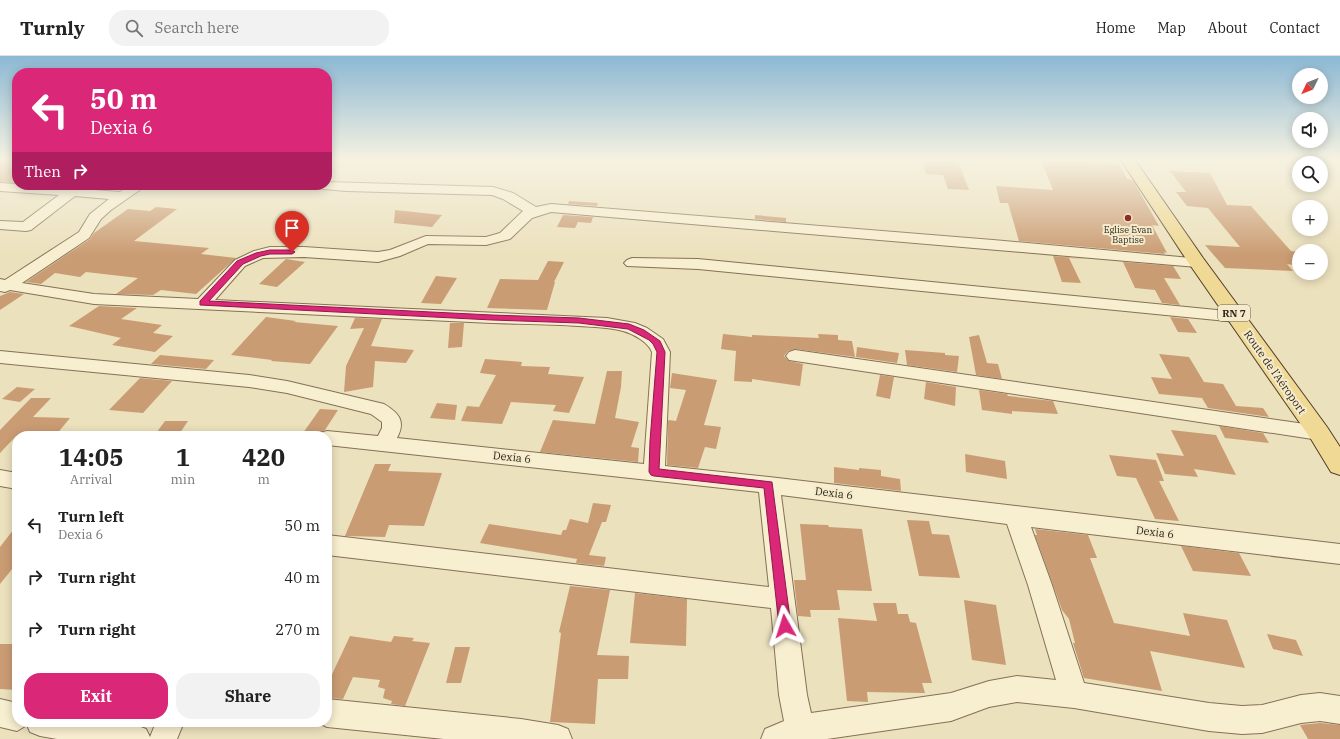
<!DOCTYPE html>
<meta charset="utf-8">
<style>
:root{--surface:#fff;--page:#f2f2f2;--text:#222;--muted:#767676;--line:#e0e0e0;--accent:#db2777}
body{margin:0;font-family:"IBM Plex Serif",serif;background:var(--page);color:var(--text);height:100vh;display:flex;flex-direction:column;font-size:15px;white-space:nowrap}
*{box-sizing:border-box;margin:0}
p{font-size:13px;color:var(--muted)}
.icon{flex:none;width:22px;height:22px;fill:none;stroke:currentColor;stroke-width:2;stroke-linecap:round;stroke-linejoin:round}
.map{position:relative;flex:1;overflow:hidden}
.sheet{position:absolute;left:12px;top:375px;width:320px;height:296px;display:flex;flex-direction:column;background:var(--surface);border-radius:16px;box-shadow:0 2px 10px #0003}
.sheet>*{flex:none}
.banner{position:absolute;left:12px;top:12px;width:320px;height:122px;border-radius:16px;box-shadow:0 2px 10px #0003;background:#db2777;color:#fff;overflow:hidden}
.needle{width:26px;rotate:227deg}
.tools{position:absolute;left:1292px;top:12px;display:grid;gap:8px}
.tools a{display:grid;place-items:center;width:36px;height:36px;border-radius:50%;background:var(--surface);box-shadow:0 2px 10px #0003;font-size:20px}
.pin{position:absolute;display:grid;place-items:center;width:34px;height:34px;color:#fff;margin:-41px -17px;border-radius:50% 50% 50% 0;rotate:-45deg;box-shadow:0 0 4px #0007}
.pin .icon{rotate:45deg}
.me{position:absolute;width:44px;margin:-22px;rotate:354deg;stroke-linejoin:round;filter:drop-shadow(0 0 3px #0008)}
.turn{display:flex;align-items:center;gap:14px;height:84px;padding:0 12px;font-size:18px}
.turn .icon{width:52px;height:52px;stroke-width:2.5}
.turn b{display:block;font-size:28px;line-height:34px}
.then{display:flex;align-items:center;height:38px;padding:0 12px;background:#0003;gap:8px;font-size:15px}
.eta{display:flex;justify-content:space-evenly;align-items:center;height:68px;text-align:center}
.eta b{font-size:24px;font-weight:800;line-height:28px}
.button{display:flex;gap:8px;margin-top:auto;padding:8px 12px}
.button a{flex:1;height:46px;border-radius:16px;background:var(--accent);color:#fff;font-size:16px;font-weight:800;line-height:46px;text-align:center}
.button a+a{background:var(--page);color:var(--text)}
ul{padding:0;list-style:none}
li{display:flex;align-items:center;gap:12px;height:52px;padding:0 12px}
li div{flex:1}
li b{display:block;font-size:15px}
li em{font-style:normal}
header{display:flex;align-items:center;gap:24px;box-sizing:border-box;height:56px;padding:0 20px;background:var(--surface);border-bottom:1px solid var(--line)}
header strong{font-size:19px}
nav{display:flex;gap:22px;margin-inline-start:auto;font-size:14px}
.search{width:280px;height:36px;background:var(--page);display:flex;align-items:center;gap:10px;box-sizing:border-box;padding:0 14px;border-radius:16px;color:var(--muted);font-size:15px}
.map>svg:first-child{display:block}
.building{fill:#ca9c73}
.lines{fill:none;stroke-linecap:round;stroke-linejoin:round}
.minor-casing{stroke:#847157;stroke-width:2}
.primary-casing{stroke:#513f2b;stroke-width:2}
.minor{fill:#f8eed0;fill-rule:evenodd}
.primary{fill:#f0d994;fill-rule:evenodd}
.route{fill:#db2777;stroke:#8e194d}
.poi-dot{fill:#912d28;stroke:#f4ebcc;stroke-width:1.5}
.labels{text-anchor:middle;stroke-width:4;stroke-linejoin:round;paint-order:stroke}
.far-poi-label{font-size:9px;fill:#33281b;stroke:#f4ebcc}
.shield{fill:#f4ebcc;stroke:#6d6250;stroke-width:1}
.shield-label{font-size:10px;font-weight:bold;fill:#33281b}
.street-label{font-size:11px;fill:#33281b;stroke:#f4ebcc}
</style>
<header>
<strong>Turnly</strong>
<div class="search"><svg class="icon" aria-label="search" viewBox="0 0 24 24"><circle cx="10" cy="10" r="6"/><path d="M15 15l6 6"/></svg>Search here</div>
<nav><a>Home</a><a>Map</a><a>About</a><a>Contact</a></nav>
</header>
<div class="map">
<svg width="1340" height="683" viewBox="0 0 1340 683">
<rect width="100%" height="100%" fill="#ece1bd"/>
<g class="building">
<path d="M0,104H17V125L15,127L0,126Z"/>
<path d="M922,104L958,106L969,134L948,133L943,119L926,118Z"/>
<path d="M1041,104H1063L1119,108L1127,123L1132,124L1134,126L1159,170L1152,169L1167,197L1164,196L1165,198L1019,185L1008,147H1000L996,130L1053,134Z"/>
<path d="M1170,115L1210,117L1227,149L1251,150L1291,195L1299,196V210L1287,208L1293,215L1225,212L1205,189L1240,191L1208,152L1187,150L1176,136H1186Z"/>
<path d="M569,145L598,147L597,150L568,148Z"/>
<path d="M156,151L177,153L134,185L209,192L201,198L236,202L196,238L161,234L153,239L116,238L138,222L86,216L80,221L55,217L41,228L26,226L90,183L94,177L128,153L150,155Z"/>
<path d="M395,154L442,159L432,171L394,167Z"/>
<path d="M563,159L593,161L591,167L578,166L575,172L557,171Z"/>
<path d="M755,159L786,162V166L755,163Z"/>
<path d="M1053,200L1086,203L1069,202L1081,227L1062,226Z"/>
<path d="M286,203L305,206L277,231L259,228Z"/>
<path d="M548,205L564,206L554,226H555L547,254L487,252L500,223L538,224Z"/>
<path d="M1123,206L1173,210L1181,223L1164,222L1180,249L1162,247L1155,234L1135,232Z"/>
<path d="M436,220L457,222L441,248L421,247Z"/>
<path d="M10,236L24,238L0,254V240Z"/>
<path d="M99,250L137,252L121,263L162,269L153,277L173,280L155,296L112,289L121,282L69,270Z"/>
<path d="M266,261L296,265L294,266L338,270L310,308L271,305L272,304L231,299Z"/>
<path d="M1170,261L1188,263L1197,277L1178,276Z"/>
<path d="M355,262L382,263L371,290L414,294L406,307L375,305L373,331L344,336L346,310L364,272L350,273Z"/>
<path d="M450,267H464L462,291L448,292Z"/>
<path d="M723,278L752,281V279L819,282L818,278L838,279V284L852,285L855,301L795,293L788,295L784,300L789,305L803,308L800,330L752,323V326L734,325L736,295L721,293Z"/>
<path d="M979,279L987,307L998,308L1002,323L976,319L969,281Z"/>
<path d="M857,291L899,297L897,307L856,301Z"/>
<path d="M905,294L945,297V299L959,300L957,316L907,309Z"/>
<path d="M1159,298L1189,301L1204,326L1223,328L1236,350L1263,352L1269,361L1208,352L1202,342L1159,338L1151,321L1172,323Z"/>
<path d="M160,299L214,304L206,313L151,308Z"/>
<path d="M485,303L522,306L521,310L550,311L548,318L584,321L569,357L553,355L556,349L511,346L502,368L461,365L467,350L479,351L496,319L480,317Z"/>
<path d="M607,315H622L621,331L615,362L639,366L631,391L639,392L638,406L540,396L553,364L595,368Z"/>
<path d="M672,317L717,324L704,369L721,371L716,393L705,391L698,412L667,409L668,365L669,364L676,365L686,334L670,332Z"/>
<path d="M880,319L894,321L890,343L876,340Z"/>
<path d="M140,322L172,325L143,357L109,354Z"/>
<path d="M926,326L956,331L955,350L924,343Z"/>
<path d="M17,331L35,333L20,346L2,343Z"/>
<path d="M979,334L1007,338L1008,340L1053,345L1058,358L1012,355V358L982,354Z"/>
<path d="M31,342H51L33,361L70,362L55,380H16L0,397V374Z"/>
<path d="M437,347L457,349L455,364L430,362Z"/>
<path d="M320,353L338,354L325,374L317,378L303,377Z"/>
<path d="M165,365H188L178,380H154Z"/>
<path d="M1219,370L1263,377L1269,387L1225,382Z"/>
<path d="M1171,374L1216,379L1236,419L1194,413L1198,421L1165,418L1156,397L1184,400Z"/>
<path d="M965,398L1005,405L1007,423L966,416Z"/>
<path d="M1109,399L1156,404L1164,425H1159L1179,465L1155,463L1136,422L1117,420Z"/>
<path d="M375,408H391L388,415L442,417L424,470L389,469L385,481L345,480Z"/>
<path d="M834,411L859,414V412L881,414V420L900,423L901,435L834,427Z"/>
<path d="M593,447L611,449L606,466H602L589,499L606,501L604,510L576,507L577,503L480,487L489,468L561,479L563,474H566L570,463L588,467Z"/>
<path d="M907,464L929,465L932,478L949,479L960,522L919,520Z"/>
<path d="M800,468L828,469L829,471L862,473L872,535L837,534L840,554H810L811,561L798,560L794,524H806Z"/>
<path d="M17,469V507L0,528V491Z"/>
<path d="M1035,473L1088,479L1097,502H1090L1114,567L1190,580L1183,557L1227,564L1245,612L1150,595L1162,635L1084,622L1073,587H1075L1069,563L1062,554L1035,479H1037Z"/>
<path d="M1181,490L1239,497L1251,520L1193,515Z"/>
<path d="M570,530L610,534L597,599L629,600L628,623H598L595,668L550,666L561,577L559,576Z"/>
<path d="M635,537L687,543L686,590L630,587Z"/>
<path d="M964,544L996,549L1006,609L972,604Z"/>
<path d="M873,547H896L898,558H908L910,566L916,567L932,627H922L925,637L867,636L868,646L847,645L838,562L877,565Z"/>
<path d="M1267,578L1296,584L1303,600L1273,593Z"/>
<path d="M350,580L391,586L394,580L414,582L412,585L430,587L405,650L391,648L392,645L383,642L385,633L378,631L380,624L353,621L343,643L327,642V629Z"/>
<path d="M0,588H17V634L0,633Z"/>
<path d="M455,591H470L461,627H446Z"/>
<path d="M1320,667L1340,669V683H1308L1300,669Z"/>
</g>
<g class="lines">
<defs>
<g id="minor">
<path d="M327,126L493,131L513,137L536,151L551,148L993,184L1202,203L1205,206L1202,209L1197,211L551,156L532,162L510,183L486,189L428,188L400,200L378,206L304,201L263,202L245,210L215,244L607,262L635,267L647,272L663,283L670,296L665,410L769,421L1340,488V508L1031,471L1052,529L1084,627L1209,647L1242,650L1262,649L1301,639L1320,637L1340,640V668L1320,665L1301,667L1262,677L1242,678L1209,675L1074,652L1017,646L989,651L951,665L827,683H761L765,673L784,665L779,639L771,552L327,499V479L769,531L759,436L327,389V380H318L320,377L327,375L378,380L382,372V366L371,358L287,337L249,331L0,307V295L249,319L287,325L384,348C399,357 406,365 397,382L644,408L652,296C648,286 634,278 623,275C609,271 593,271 578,270C549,268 521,268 492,267L94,248L10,234L5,236L0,235V223L5,224L79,176L90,158L109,143L75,140L31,174L26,175L0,173V165L23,166L59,139L0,135V127L120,136L131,129H147L111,154L101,163L89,182L22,227L94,238L198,243L235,204L254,195L270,191H304L378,196L390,194L426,180L486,181L500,177L523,155L503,143L492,139L346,135L313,132L311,129H327ZM781,439L1007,468L1028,529L1056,624L1017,620L989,625L951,637L811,657L807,639Z"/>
<path d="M632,202L698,203L1237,256L1243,257L1245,261L1243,265L1237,266L698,213L627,210L624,207L627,204Z"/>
<path d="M795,294L1319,370L1326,372L1329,377L1326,382L1319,384L789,304L786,300L789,296Z"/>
<path d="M0,414L17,417V433L0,430Z"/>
<path d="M0,643L17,647V666H120L136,669L146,673L150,681L156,666H184L177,683H57L40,680L30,676L27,669L17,675L0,671Z"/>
<path d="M327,643L521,663L558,669L568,673L572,683H444L327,671L317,666H327Z"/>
</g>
<path id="primary" d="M1121,104H1135L1203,202L1327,371L1340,391V419L1331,416L1311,383L1188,206Z"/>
</defs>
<use href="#minor" class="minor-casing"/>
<use href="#primary" class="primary-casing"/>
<use href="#minor" class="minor"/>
<use href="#primary" class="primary"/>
</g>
<linearGradient id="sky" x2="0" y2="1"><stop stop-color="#8bb8d4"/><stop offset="0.52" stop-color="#f6f2e1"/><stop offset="1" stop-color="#f6f2e1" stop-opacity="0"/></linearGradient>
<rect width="1340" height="199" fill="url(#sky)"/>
<path class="route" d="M270,194H292L295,196L292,198H270L261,200L243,208L209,245L492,259L579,262L629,268L644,274L660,285L665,296L659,413L772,426L791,570L789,574L785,576L781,574L779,570L764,432L654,420L651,419L649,416L650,385L657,296L653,288L649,284L628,273L579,267L492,264L200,249V245L237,205L256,197Z"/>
<circle class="poi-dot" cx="1128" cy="162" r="4"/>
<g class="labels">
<g class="far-poi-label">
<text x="1128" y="177">Eglise Evan<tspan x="1128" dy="10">Baptise</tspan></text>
</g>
<rect class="shield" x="1218" y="249" width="32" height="16" rx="3"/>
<g class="shield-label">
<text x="1234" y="261">RN 7</text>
</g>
<g class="street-label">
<text transform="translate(1275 316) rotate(55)" y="4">Route de l’Aéroport</text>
<text transform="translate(512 401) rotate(6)" y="4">Dexia 6</text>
<text transform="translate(834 437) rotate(7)" y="4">Dexia 6</text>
<text transform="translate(1155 476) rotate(7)" y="4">Dexia 6</text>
</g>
</g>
</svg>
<div class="tools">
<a><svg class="needle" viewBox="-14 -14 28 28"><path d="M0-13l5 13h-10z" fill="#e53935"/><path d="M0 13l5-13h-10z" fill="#767676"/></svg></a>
<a><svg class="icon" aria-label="sound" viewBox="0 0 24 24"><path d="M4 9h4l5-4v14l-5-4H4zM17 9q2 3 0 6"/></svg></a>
<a><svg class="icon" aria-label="search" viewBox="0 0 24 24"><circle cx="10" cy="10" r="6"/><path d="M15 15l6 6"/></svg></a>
<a>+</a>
<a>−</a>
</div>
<div class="pin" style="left:292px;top:196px;background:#d93025"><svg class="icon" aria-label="arrive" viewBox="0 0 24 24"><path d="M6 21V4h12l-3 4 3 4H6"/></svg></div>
<svg class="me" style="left:785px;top:570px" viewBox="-20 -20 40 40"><path d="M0-17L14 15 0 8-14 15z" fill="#db2777" stroke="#fff" stroke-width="4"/></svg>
<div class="banner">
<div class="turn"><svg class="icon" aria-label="left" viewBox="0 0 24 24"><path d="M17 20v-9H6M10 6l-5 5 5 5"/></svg><div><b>50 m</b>Dexia 6</div></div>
<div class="then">Then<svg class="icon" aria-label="right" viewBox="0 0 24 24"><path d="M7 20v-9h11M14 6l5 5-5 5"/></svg></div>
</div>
<section class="sheet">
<div class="eta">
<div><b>14:05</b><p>Arrival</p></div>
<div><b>1</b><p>min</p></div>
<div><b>420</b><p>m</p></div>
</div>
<ul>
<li><svg class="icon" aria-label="left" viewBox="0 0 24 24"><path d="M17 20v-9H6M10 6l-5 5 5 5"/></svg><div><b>Turn left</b><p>Dexia 6</p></div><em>50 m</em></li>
<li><svg class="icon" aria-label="right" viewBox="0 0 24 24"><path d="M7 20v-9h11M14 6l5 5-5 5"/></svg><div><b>Turn right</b></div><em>40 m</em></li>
<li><svg class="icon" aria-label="right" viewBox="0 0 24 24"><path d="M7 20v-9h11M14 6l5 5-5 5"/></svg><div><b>Turn right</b></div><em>270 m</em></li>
</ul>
<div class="button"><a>Exit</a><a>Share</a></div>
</section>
</div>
